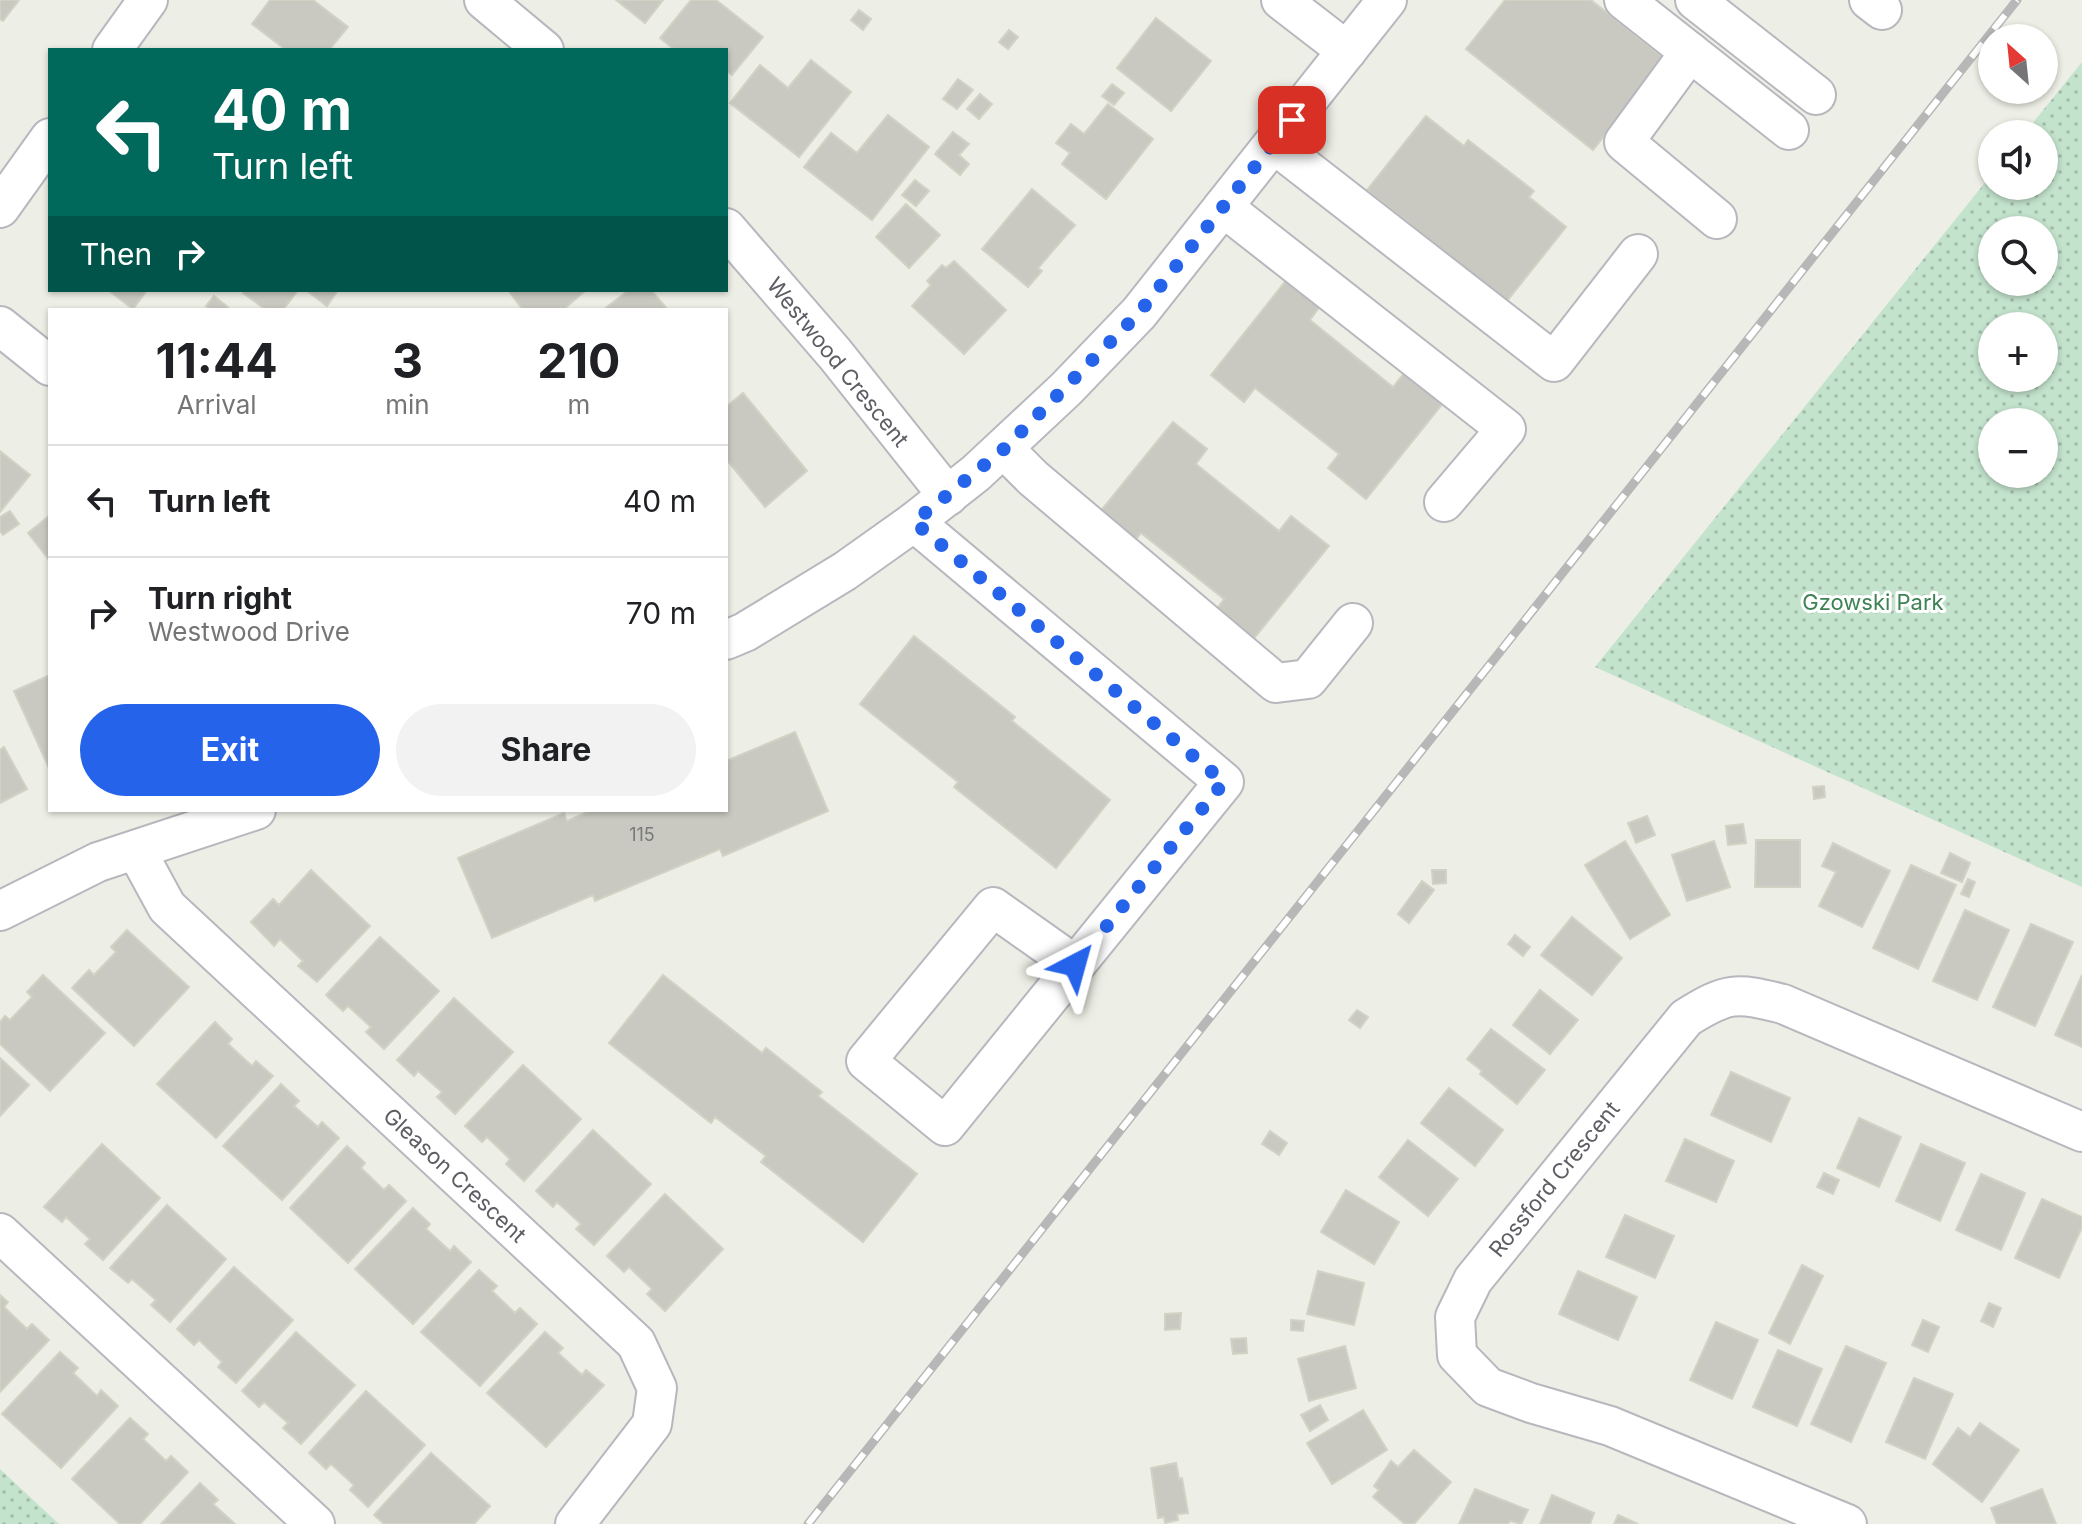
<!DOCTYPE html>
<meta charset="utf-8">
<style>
:root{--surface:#fff;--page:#f2f2f2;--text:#202124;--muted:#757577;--line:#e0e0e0;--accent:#2563eb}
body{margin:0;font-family:Inter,sans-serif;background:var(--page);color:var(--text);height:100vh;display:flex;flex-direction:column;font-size:30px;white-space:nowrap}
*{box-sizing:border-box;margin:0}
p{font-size:26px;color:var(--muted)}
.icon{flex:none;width:44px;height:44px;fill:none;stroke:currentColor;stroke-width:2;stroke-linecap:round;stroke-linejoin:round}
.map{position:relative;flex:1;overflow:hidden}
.side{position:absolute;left:48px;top:308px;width:680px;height:504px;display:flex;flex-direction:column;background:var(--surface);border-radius:0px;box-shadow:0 2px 6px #0004}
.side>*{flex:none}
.top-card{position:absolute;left:48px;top:48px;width:680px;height:244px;border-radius:0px;box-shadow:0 2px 6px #0004;background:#00695c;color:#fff;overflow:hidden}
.needle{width:52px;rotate:333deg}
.tools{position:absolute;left:1978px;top:24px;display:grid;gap:16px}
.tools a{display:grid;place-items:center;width:80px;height:80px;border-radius:50%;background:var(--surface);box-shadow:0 2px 6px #0004;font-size:40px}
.pin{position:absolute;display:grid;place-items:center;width:68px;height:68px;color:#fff;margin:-34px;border-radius:16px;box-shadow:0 4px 12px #0006}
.me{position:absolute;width:88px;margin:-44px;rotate:39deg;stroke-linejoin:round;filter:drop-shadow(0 0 6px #0008)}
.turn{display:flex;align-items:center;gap:28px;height:168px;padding:0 32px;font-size:36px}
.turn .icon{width:104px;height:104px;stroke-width:2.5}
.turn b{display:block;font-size:56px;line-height:68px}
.then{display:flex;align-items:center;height:76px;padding:0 32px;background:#0003;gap:16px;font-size:30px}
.eta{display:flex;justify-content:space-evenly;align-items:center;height:136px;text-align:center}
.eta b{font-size:48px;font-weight:700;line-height:56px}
.cta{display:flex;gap:16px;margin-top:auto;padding:16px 32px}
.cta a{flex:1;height:92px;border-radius:48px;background:var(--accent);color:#fff;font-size:32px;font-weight:700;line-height:92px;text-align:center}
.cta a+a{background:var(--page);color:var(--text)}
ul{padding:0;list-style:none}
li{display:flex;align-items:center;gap:24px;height:112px;padding:0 32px;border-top:2px solid var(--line)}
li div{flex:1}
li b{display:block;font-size:30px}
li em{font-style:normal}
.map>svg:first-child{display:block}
.grass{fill:url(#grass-dots);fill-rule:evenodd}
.building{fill:#c9c9c1;stroke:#d2d2c4;stroke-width:2}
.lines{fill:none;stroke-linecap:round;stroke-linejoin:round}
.minor-casing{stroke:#b7b8be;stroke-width:42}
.minor{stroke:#fff;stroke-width:38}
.rail-casing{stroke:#b7b7b8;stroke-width:9}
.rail{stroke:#fff;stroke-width:6;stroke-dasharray:18;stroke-linecap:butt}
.route{stroke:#2563eb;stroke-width:14;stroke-dasharray:0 25.2}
.labels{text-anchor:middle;stroke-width:6;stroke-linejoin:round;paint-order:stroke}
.number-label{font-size:18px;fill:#78797b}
.street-label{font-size:22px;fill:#5d5e64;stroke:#fff}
.park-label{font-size:22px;fill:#3d8354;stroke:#fff}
</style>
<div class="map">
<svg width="2082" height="1524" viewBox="0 0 2082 1524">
<defs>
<pattern id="grass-dots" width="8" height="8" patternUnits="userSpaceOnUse" patternTransform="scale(2)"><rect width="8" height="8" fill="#c3e3cd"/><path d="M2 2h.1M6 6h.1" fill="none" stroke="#a2bbaa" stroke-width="1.8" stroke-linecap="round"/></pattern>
</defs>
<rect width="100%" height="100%" fill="#edeee5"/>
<g class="grass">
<path d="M2082,62V887L1595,667L1992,174V186H2044V134H2024ZM1992,230H2044V282H1992ZM1992,326H2044V378H1992ZM1992,422H2044V474H1992Z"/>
<path d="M0,1469L59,1524H0Z"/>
</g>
<g class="building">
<path d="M0,0H19L3,21L0,19Z"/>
<path d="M270,0H313L348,27L329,50H286L252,24Z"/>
<path d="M616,0H663L645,23Z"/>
<path d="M691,0H716L763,37L732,75L726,71V50H675L660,38Z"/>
<path d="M1505,0H1591L1665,59L1593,150L1466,49Z"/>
<path d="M859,10L871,19L863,30L851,20Z"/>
<path d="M1156,18L1211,61L1171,111L1117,68Z"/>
<path d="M1009,30L1018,37L1008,49L999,42Z"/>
<path d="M811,60L851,92L799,157L730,103L760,65L788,88Z"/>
<path d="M958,79L973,90L957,109L943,99Z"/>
<path d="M1112,84L1124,93L1114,105L1102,96Z"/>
<path d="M980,94L992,104L979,119L967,109Z"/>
<path d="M1108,104L1153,139L1106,199L1062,164L1070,153L1056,143L1071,124L1084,134Z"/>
<path d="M888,115L929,147L872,220L804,167L831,133L857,153Z"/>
<path d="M1426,116L1464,146L1468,140L1534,191L1529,197L1566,227L1507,301L1367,190Z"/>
<path d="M953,132L969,144L959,155L969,164L960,175L935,154Z"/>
<path d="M915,180L929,191L916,206L902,195Z"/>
<path d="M1032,189L1075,225L1038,268L1042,271L1028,287L982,249Z"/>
<path d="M906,204L940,235L909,268L876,237Z"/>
<path d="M954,261L1006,310L964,354L912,306L931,285L927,281L942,265L946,268Z"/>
<path d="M1288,278L1321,305L1310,320L1393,387L1405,372L1444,402L1366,499L1328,468L1339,454L1255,388L1244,402L1211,375Z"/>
<path d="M108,290H147L133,309Z"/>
<path d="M245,290H298L283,310H266L243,293Z"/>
<path d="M306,290H338L327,306Z"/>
<path d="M508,290H586L563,310H523Z"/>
<path d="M629,290H651L668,310H603Z"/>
<path d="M214,296L228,307L225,310H211L206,306Z"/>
<path d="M743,393L807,471L765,507L726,459V407Z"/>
<path d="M1173,422L1207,449L1196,464L1279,531L1291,516L1329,546L1251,642L1214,613L1224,599L1141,533L1130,546L1095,518Z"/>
<path d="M0,451L30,475L0,512Z"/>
<path d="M10,511L19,524L3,535L0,531V517Z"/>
<path d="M50,515V561L28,533Z"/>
<path d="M914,636L1015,717L1012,721L1110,800L1056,868L954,787L958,782L860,704Z"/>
<path d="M50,675V768H49L14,691Z"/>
<path d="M795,732L828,811L723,856L720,849L595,901L593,895L492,938L458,858L564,813L567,821L592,810H726V761Z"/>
<path d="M4,747L27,789L0,803V750Z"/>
<path d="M1824,786L1825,797L1814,799L1813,787Z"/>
<path d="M1647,816L1655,835L1636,843L1628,823Z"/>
<path d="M1743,824L1746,843L1728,845L1726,826Z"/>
<path d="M1756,840H1800V887H1755Z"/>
<path d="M1625,841L1670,915L1630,939L1585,865Z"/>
<path d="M1714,841L1730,887L1687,901L1672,855Z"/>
<path d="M1833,843L1890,871L1862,927L1819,906L1836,872L1822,866Z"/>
<path d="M1950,853L1970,863L1962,882L1941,873Z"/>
<path d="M1911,865L1956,885L1918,969L1873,948Z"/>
<path d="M311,870L370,926L317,982L298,966L303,961L280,939L274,946L251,922L273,899L279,905Z"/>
<path d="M1432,870H1446V883L1433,884Z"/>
<path d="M1968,879L1975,882L1969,897L1961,894Z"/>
<path d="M1422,881L1434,890L1409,923L1398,914Z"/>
<path d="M1965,910L2009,930L1977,1000L1933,981Z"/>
<path d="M1572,917L1622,958L1592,995L1541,955Z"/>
<path d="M2031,924L2073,942L2035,1026L1993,1007Z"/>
<path d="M127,930L189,987L134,1046L72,988L89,970L94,975L116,952L111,947Z"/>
<path d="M1515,935L1530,947L1523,956L1508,944Z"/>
<path d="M380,937L439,991L384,1049L366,1032L371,1027L348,1006L343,1011L326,995Z"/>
<path d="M43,975L105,1033L50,1091L0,1044V1022L5,1016L10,1020L32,997L27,992Z"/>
<path d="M663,975L762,1053L766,1048L822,1092L818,1096L917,1174L863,1242L761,1162L766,1156L715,1117L711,1123L609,1043Z"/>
<path d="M2082,975V1047L2055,1035Z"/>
<path d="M1540,990L1578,1020L1550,1054L1513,1025Z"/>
<path d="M454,998L513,1052L455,1114L437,1097L442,1092L418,1071L414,1076L397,1060Z"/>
<path d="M1357,1010L1368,1017L1360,1028L1349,1020Z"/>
<path d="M215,1022L232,1039L228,1044L252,1066L256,1061L273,1076L216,1138L157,1084Z"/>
<path d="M1491,1029L1545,1070L1517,1104L1480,1074L1482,1071L1467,1059Z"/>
<path d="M0,1058L29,1085L0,1116Z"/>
<path d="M523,1065L581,1119L524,1181L506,1164L510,1159L487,1137L482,1142L465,1126Z"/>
<path d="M1731,1072L1790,1098L1771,1142L1711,1115Z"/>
<path d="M281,1084L299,1101L294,1106L318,1127L322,1122L339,1138L282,1200L223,1146Z"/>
<path d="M1449,1088L1503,1130L1475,1166L1421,1123Z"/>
<path d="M1859,1118L1901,1137L1879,1187L1837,1168Z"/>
<path d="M593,1130L651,1184L594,1245L576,1229L581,1224L557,1202L553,1207L536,1191Z"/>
<path d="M1270,1131L1287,1143L1279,1155L1262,1144Z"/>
<path d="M1685,1139L1734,1161L1716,1202L1666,1181Z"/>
<path d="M1408,1140L1458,1179L1428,1216L1379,1177Z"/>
<path d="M102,1144L160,1198L103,1260L85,1244L90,1239L66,1217L62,1222L44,1207Z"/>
<path d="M1921,1144L1965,1163L1940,1221L1896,1201Z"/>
<path d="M347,1146L365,1163L361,1168L384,1190L389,1185L406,1201L348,1263L290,1208Z"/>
<path d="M1824,1173L1839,1180L1833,1194L1817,1187Z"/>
<path d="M1981,1174L2025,1193L2001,1250L1956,1230Z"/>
<path d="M1346,1190L1399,1222L1374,1264L1321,1232Z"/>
<path d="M665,1194L723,1249L665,1311L647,1294L652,1289L629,1267L624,1272L607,1256Z"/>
<path d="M2042,1199L2082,1217V1227L2059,1278L2015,1258Z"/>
<path d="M167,1205L226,1259L170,1322L151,1305L156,1300L132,1279L128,1283L110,1268Z"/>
<path d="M413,1208L430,1224L426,1229L450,1251L454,1246L471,1262L413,1324L355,1269Z"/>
<path d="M1625,1215L1674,1236L1655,1278L1606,1257Z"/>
<path d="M1802,1265L1823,1276L1790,1344L1769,1333Z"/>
<path d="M234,1267L293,1320L236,1383L218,1367L222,1362L199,1340L194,1345L177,1329Z"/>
<path d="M479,1270L497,1286L492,1291L515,1313L520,1308L537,1324L480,1386L421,1332Z"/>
<path d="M1318,1271L1364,1283L1354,1325L1307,1314Z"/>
<path d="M1578,1271L1637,1297L1618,1340L1559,1314Z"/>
<path d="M0,1295L8,1302L4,1307L27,1329L32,1324L49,1340L0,1392Z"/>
<path d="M1989,1303L2001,1308L1993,1327L1981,1321Z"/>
<path d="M1181,1313L1180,1329L1165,1330V1314Z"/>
<path d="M1291,1320L1304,1321L1303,1331L1291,1330Z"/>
<path d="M1923,1320L1939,1327L1928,1352L1912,1345Z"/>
<path d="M1716,1322L1758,1340L1732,1399L1690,1380Z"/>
<path d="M296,1332L355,1385L301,1444L283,1428L288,1423L264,1402L259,1407L242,1391Z"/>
<path d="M545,1332L563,1348L558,1353L582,1375L586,1370L604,1385L546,1447L487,1393Z"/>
<path d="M1246,1338L1247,1353L1233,1354L1231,1339Z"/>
<path d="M1345,1346L1356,1388L1309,1401L1298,1359Z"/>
<path d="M1846,1346L1886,1363L1851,1442L1811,1424Z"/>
<path d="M1778,1350L1822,1369L1797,1426L1753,1407Z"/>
<path d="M60,1352L78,1368L73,1373L97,1396L101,1390L118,1406L61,1468L2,1414Z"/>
<path d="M1914,1378L1953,1394L1925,1459L1886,1442Z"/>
<path d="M366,1391L425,1445L368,1507L350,1490L354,1485L331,1464L326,1469L309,1453Z"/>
<path d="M1320,1405L1328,1420L1310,1431L1301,1415Z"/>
<path d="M1363,1410L1387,1450L1332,1484L1307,1443Z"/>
<path d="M130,1418L148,1434L143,1439L166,1461L171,1456L188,1472L140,1524H120L72,1479Z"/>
<path d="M1980,1423L2019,1450L1982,1502L1933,1464L1958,1428L1970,1437Z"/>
<path d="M1414,1450L1451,1482L1414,1524H1405L1373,1497L1379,1490L1374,1486L1391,1461L1398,1467Z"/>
<path d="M431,1453L490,1506L474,1524H384L374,1515Z"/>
<path d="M1176,1463L1179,1479L1182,1478L1188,1513L1177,1514L1178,1520L1165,1523L1164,1517L1158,1518L1151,1468Z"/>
<path d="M200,1483L218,1500L213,1504L235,1524H161Z"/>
<path d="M1475,1489L1528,1510L1521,1524L1510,1521L1508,1524H1459Z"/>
<path d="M2042,1489L2056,1524H1997L1991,1508Z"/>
<path d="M1552,1495L1594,1513L1590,1524H1540Z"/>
<path d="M1618,1515L1638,1524H1614Z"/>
</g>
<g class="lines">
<defs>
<g id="minor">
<path d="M484,0L544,50"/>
<path d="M1281,0L1347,51"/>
<path d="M1624,0L1789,130"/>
<path d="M1695,0L1816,95"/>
<path d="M1869,0L1882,10"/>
<path d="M112,50L148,0"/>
<path d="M1690,52L1624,142L1717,219"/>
<path d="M1274,144L1554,362L1638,254"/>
<path d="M1223,207L1506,429L1444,502"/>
<path d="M0,208L50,138"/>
<path d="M726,228L835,354L948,496"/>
<path d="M0,326L50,366"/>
<path d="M1004,449L1033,478L1276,683L1308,679L1353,623"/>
<path d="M914,522L1224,782L945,1126L866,1061L993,907L1075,965"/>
<path d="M726,640L745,632L845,571L914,522L976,473L1066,389L1139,313L1387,0"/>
<path d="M136,850L167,907L636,1343L657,1388L652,1424L575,1524"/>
<path d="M0,911L98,862L256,810"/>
<path d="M0,1233L315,1524"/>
<path d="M1847,1524L1610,1426L1531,1403L1488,1387L1457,1355L1455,1317L1473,1280L1686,1018C1727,992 1736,992 1783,1004L2082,1132"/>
</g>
</defs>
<use href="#minor" class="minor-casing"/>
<use href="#minor" class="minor"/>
<defs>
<path id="rail" d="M808,1524L2017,0"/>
</defs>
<use href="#rail" class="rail-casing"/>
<use href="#rail" class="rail"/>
</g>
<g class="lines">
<path class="route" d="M1075,965L1224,782L914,522L1004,449L1139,313L1292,120"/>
</g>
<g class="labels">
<g class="number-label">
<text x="642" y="841">115</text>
</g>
<g class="street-label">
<text transform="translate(838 362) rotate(51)" y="8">Westwood Crescent</text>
<text transform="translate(455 1175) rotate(43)" y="8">Gleason Crescent</text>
<text transform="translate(1554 1179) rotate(-51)" y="8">Rossford Crescent</text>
</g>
<g class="park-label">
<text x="1873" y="610">Gzowski Park</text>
</g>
</g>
</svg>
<div class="tools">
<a><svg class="needle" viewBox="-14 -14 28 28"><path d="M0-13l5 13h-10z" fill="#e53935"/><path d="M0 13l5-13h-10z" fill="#757577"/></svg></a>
<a><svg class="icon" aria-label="sound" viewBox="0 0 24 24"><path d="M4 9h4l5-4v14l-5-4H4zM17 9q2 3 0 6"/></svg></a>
<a><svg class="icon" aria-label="search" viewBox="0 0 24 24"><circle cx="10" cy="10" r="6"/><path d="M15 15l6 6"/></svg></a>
<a>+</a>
<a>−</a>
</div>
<div class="pin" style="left:1292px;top:120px;background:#d93025"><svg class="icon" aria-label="arrive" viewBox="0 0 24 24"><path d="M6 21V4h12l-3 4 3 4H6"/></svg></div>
<svg class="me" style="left:1075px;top:965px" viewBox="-20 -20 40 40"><path d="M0-17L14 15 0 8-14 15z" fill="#2563eb" stroke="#fff" stroke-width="4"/></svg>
<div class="top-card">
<div class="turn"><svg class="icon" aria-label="left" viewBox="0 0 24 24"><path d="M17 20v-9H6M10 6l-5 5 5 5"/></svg><div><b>40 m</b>Turn left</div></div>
<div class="then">Then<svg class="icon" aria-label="right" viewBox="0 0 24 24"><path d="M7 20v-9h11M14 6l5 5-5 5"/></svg></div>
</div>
<section class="side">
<div class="eta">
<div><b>11:44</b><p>Arrival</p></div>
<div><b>3</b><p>min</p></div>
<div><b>210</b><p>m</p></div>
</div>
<ul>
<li><svg class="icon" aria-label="left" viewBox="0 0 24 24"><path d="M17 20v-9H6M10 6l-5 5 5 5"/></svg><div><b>Turn left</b></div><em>40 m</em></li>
<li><svg class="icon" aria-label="right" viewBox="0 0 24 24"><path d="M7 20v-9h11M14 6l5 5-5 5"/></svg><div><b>Turn right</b><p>Westwood Drive</p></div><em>70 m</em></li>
</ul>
<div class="cta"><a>Exit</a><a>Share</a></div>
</section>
</div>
